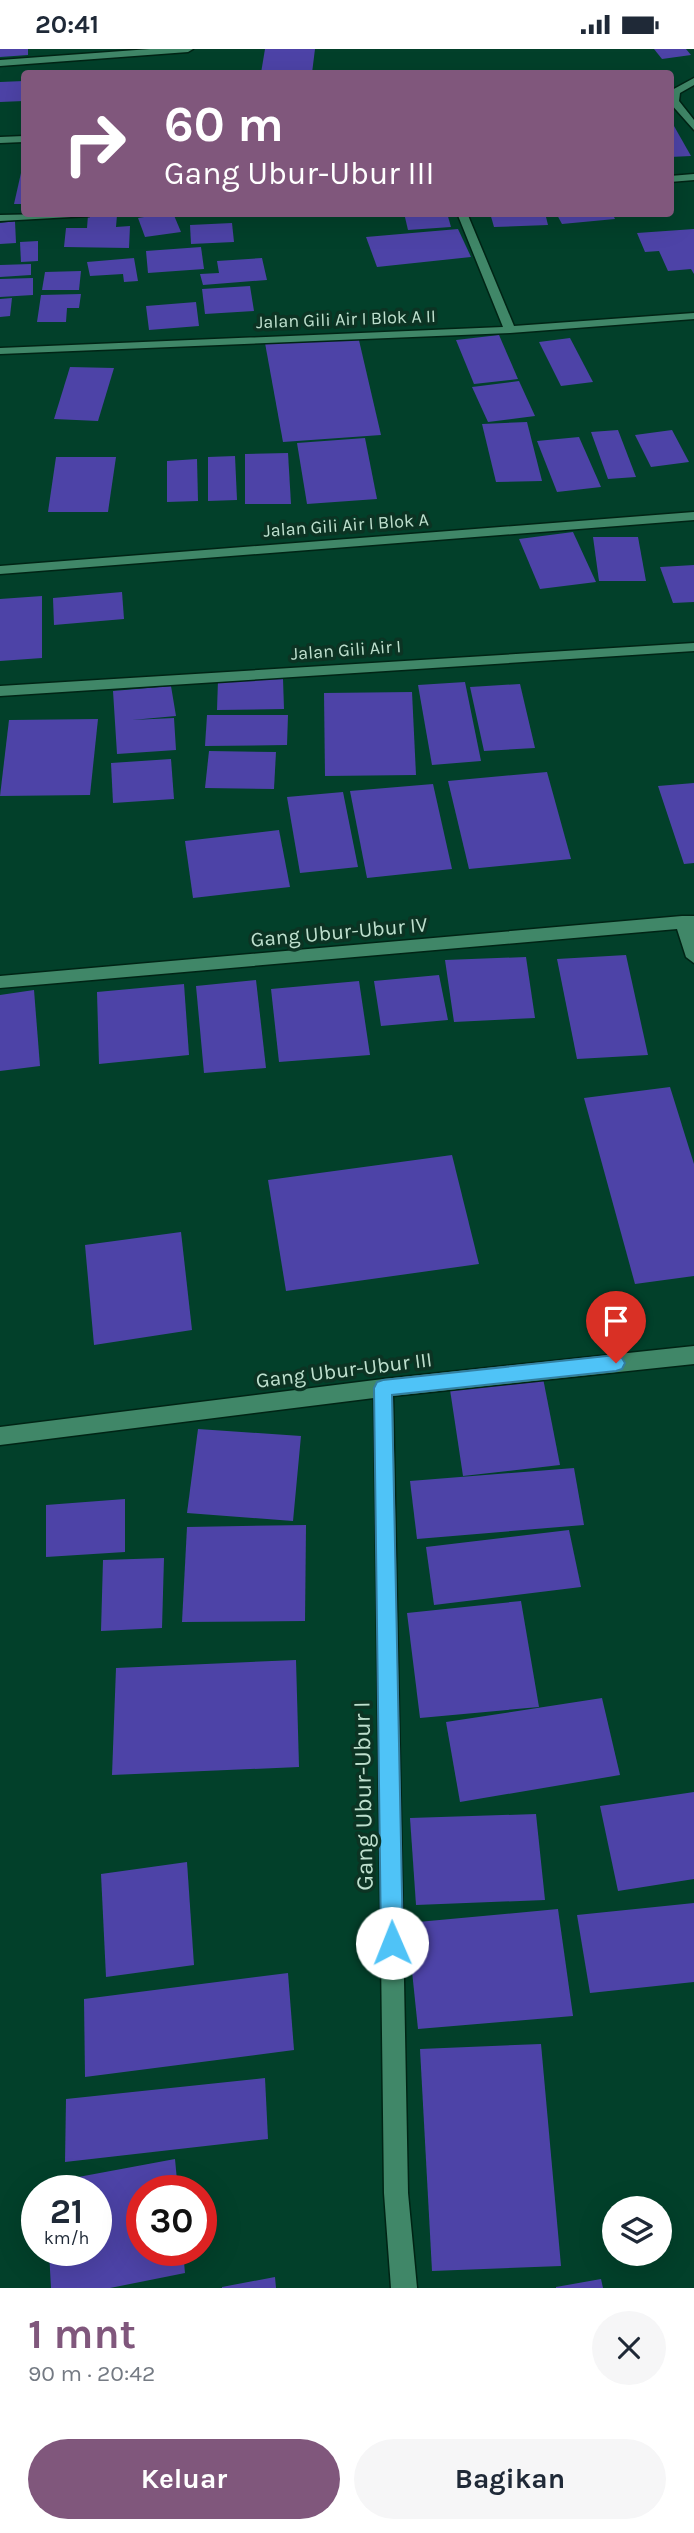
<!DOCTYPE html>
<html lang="id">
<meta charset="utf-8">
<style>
:root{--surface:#fff;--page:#f6f6f7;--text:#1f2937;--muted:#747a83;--accent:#80577c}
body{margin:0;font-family:Karla,sans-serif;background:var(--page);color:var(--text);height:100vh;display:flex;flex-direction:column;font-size:26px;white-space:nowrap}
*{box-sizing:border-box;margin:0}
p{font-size:23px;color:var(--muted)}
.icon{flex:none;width:38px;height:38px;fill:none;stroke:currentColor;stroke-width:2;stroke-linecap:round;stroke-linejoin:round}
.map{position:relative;height:2239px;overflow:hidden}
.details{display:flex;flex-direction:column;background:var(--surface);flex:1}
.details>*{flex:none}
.banner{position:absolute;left:21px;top:21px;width:653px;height:147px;border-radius:7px;box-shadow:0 7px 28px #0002;background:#80577c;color:#fff;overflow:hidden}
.fabs{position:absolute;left:602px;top:2147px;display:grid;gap:14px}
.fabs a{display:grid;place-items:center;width:70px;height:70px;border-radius:50%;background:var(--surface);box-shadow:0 7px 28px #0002;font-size:35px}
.speed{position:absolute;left:21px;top:2126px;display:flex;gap:14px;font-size:35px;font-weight:700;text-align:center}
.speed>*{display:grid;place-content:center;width:91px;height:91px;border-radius:50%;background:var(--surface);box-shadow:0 7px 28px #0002;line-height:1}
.speed small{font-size:18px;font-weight:400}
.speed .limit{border:10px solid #d22;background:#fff;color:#111}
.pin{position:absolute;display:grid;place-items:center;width:60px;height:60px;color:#fff;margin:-72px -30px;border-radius:50% 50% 50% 0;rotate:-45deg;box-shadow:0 0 7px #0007}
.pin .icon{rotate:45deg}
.me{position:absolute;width:77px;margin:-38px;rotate:359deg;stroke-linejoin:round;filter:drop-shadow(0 0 5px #0008)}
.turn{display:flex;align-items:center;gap:24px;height:147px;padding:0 28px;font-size:32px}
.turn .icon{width:91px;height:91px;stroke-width:2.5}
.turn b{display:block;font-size:49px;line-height:60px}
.round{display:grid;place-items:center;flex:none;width:74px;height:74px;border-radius:37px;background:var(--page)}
.overview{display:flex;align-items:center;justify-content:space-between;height:119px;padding:0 28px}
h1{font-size:42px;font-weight:700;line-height:52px;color:var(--accent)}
.action{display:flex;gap:14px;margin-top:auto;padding:14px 28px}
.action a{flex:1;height:80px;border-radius:42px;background:var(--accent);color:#fff;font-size:28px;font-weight:700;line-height:80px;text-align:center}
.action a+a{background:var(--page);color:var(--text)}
.status{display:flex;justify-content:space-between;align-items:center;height:49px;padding:0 35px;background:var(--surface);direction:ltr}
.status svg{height:19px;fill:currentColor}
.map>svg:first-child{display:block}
.building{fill:#4d43a7}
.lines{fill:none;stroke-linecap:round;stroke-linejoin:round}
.street-casing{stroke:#002415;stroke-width:3}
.street{fill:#408768;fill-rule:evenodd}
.route{fill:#4fc3f7;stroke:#337fa1;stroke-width:2}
.labels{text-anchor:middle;stroke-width:7;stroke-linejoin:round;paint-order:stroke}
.far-street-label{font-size:18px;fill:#bee0ce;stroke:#0c3323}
.street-label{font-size:21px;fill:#bee0ce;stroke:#0c3323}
.near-street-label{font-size:24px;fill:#bee0ce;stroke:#0c3323}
</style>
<div class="status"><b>20:41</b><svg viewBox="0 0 49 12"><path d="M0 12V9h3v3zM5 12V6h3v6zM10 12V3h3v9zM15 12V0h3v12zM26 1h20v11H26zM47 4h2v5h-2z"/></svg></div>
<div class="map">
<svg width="694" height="2239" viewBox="0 0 694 2239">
<rect width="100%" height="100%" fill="#02402a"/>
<g class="building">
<path d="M0,0H28V6L0,8Z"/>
<path d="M265,0H315L312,24H261Z"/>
<path d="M654,0H686L691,6L662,10Z"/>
<path d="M24,32V52L0,53V33Z"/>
<path d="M670,70L691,107L670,108Z"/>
<path d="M21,124H24V155H14Z"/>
<path d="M169,164H173L181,183L145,188L138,169Z"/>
<path d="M404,164H447L451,178L408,181Z"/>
<path d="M490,164H545L548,176L494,178Z"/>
<path d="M556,164H612L615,170L562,175Z"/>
<path d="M88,166H117L116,178L130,177L129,199L64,198L66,179H87Z"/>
<path d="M15,172L16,194L0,195V174Z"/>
<path d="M232,174L234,193L191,195L190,176Z"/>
<path d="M458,180L471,208L377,218L366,188Z"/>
<path d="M694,180V225L691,220L668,222L659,202L645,203L637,184Z"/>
<path d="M38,192V212L21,213L20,193Z"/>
<path d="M201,198L204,220L148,224L146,202Z"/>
<path d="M134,209L138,232L124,233L123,225L90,227L87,213Z"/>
<path d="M262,209L267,231L203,236L200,225L219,224L217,212Z"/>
<path d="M31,215V226L0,228V216Z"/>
<path d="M81,222L79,241H42L45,223Z"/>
<path d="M33,229V246L0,248V230Z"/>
<path d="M250,237L254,262L205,265L202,240Z"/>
<path d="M81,245L79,259H67L66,273H37L41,246Z"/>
<path d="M12,249L10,267L0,268V250Z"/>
<path d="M196,253L199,277L149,281L146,257Z"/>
<path d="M499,286L518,330L474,335L456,291Z"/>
<path d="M358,287L381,386L283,393L265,294Z"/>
<path d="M570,289L593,333L561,337L539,293Z"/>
<path d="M70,318L114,319L98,372L54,370Z"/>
<path d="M519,332L535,367L488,373L472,338Z"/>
<path d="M527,373L542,432L496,433L482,375Z"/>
<path d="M618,381L636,428L608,430L591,383Z"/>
<path d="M672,381L689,413L651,418L635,386Z"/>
<path d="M579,388L601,438L557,443L537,392Z"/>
<path d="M365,389L377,450L307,455L297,394Z"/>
<path d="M288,404L291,455H245V405Z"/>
<path d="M235,407L237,451L208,452V408Z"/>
<path d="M56,408H116L108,463H48Z"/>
<path d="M197,410L198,452L167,453V412Z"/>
<path d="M573,483L596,533L540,540L519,490Z"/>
<path d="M593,488H638L646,532H599Z"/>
<path d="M694,516V553L673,554L660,518Z"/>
<path d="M122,543L124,570L54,576L53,549Z"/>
<path d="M42,547V609L0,612V550Z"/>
<path d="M283,630L284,660L217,661L218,631Z"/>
<path d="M465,633L481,712L432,716L418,636Z"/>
<path d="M520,635L535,699L484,702L470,638Z"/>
<path d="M171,637L176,667L132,671L174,669L176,701L117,705L113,642Z"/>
<path d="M412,643L416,726L325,727L324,644Z"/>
<path d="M207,666H288L287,696L205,697Z"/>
<path d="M98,670L90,746L0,747L9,671Z"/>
<path d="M209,702L276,703L274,740L205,739Z"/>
<path d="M171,710L174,750L113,754L111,714Z"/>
<path d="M547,723L571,810L469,820L448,732Z"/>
<path d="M694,734V814L684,815L658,737Z"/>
<path d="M433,735L452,820L367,829L350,742Z"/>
<path d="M343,743L358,818L300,824L287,748Z"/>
<path d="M279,781L290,838L193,849L185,792Z"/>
<path d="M626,906L648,1006L577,1010L557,910Z"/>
<path d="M526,908L535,969L454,973L445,911Z"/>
<path d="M439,926L448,971L381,977L374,932Z"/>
<path d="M256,931L266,1019L204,1024L196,937Z"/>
<path d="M359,932L370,1006L279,1013L271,940Z"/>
<path d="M184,935L189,1006L99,1015L97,943Z"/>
<path d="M34,941L40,1017L0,1022V946Z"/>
<path d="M670,1038L694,1115V1227L635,1235L584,1049Z"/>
<path d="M452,1106L479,1215L286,1242L268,1131Z"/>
<path d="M181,1183L192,1281L94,1296L85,1196Z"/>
<path d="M542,1324L560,1416L463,1427L449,1334Z"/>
<path d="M198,1380L301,1387L293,1472L187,1464Z"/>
<path d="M574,1419L584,1476L417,1490L410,1432Z"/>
<path d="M125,1450V1503L46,1508V1456Z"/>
<path d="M306,1476L305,1572L182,1573L187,1478Z"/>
<path d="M569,1481L581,1538L434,1556L426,1498Z"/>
<path d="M164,1509L162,1579L101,1582L103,1511Z"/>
<path d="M521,1552L539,1658L420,1669L407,1564Z"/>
<path d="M296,1611L299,1718L112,1726L116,1619Z"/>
<path d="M602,1649L620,1726L460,1753L446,1673Z"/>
<path d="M694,1743V1830L618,1842L600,1757Z"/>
<path d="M536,1765L545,1851L416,1856L410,1769Z"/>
<path d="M187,1813L194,1916L106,1928L101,1825Z"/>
<path d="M694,1854V1933L590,1944L577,1866Z"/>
<path d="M558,1860L573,1967L418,1980L407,1874Z"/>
<path d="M288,1924L294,2001L85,2028L84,1950Z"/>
<path d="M541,1995L561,2217L432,2222L420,2000Z"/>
<path d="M265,2029L268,2090L65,2113L66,2050Z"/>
<path d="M175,2110L178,2142H142V2202H183L185,2224L110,2239H51L49,2202H96V2142H46V2134Z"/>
<path d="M275,2228L276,2239H222V2238Z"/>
<path d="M601,2230L603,2239H556V2238Z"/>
</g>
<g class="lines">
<defs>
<g id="street">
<path d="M150,0H193L188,3L0,17V11Z"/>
<path d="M694,29V36L680,44L679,52L694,71V81L670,54L672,41Z"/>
<path d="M24,87V93L0,94V88Z"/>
<path d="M694,125V131L670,133V127Z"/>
<path d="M94,164L89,167L0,172V166Z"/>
<path d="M457,164H467L514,277L694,264V270L510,284L0,305V299L503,278Z"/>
<path d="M694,463V471L0,525V517Z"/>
<path d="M694,594V602L0,647V637Z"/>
<path d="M682,867H694V914L686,908L677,880L0,939V927Z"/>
<path d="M694,1297V1315L393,1347L408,2144L417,2239H391L384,2144L374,1349L0,1396V1378L383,1330Z"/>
</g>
</defs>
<use href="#street" class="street-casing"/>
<use href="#street" class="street"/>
</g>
<path class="route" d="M616,1306L622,1309L625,1314L622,1320L616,1322L392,1346L403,1894L399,1902L392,1905L385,1902L381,1894L374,1339L377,1333L383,1331Z"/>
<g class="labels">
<g class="far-street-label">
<text transform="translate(346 270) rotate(-2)" y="6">Jalan Gili Air I Blok A II</text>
<text transform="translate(346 476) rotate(-4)" y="6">Jalan Gili Air I Blok A</text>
<text transform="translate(346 601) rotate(-4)" y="6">Jalan Gili Air I</text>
</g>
<g class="street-label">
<text transform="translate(339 883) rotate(-5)" y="7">Gang Ubur-Ubur IV</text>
<text transform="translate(344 1321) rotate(-7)" y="7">Gang Ubur-Ubur III</text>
</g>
<g class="near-street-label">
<text transform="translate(363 1747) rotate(-91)" y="8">Gang Ubur-Ubur I</text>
</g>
</g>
</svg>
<div class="fabs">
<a><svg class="icon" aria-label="layers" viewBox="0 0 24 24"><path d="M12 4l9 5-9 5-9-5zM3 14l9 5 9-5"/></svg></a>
</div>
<div class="speed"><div>21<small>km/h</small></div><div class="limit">30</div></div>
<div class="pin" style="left:616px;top:1314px;background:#d93025"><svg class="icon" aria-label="arrive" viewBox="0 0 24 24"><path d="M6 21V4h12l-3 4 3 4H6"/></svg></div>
<svg class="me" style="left:392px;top:1894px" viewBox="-20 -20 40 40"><circle r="19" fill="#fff"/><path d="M0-13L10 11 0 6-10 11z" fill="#4fc3f7"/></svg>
<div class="banner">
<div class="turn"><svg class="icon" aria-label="right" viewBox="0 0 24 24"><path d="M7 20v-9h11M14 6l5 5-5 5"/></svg><div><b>60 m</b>Gang Ubur-Ubur III</div></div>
</div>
</div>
<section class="details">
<div class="overview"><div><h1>1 mnt</h1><p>90 m · 20:42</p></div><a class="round"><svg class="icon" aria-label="close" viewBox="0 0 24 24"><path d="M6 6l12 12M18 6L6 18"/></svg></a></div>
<div class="action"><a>Keluar</a><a>Bagikan</a></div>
</section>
